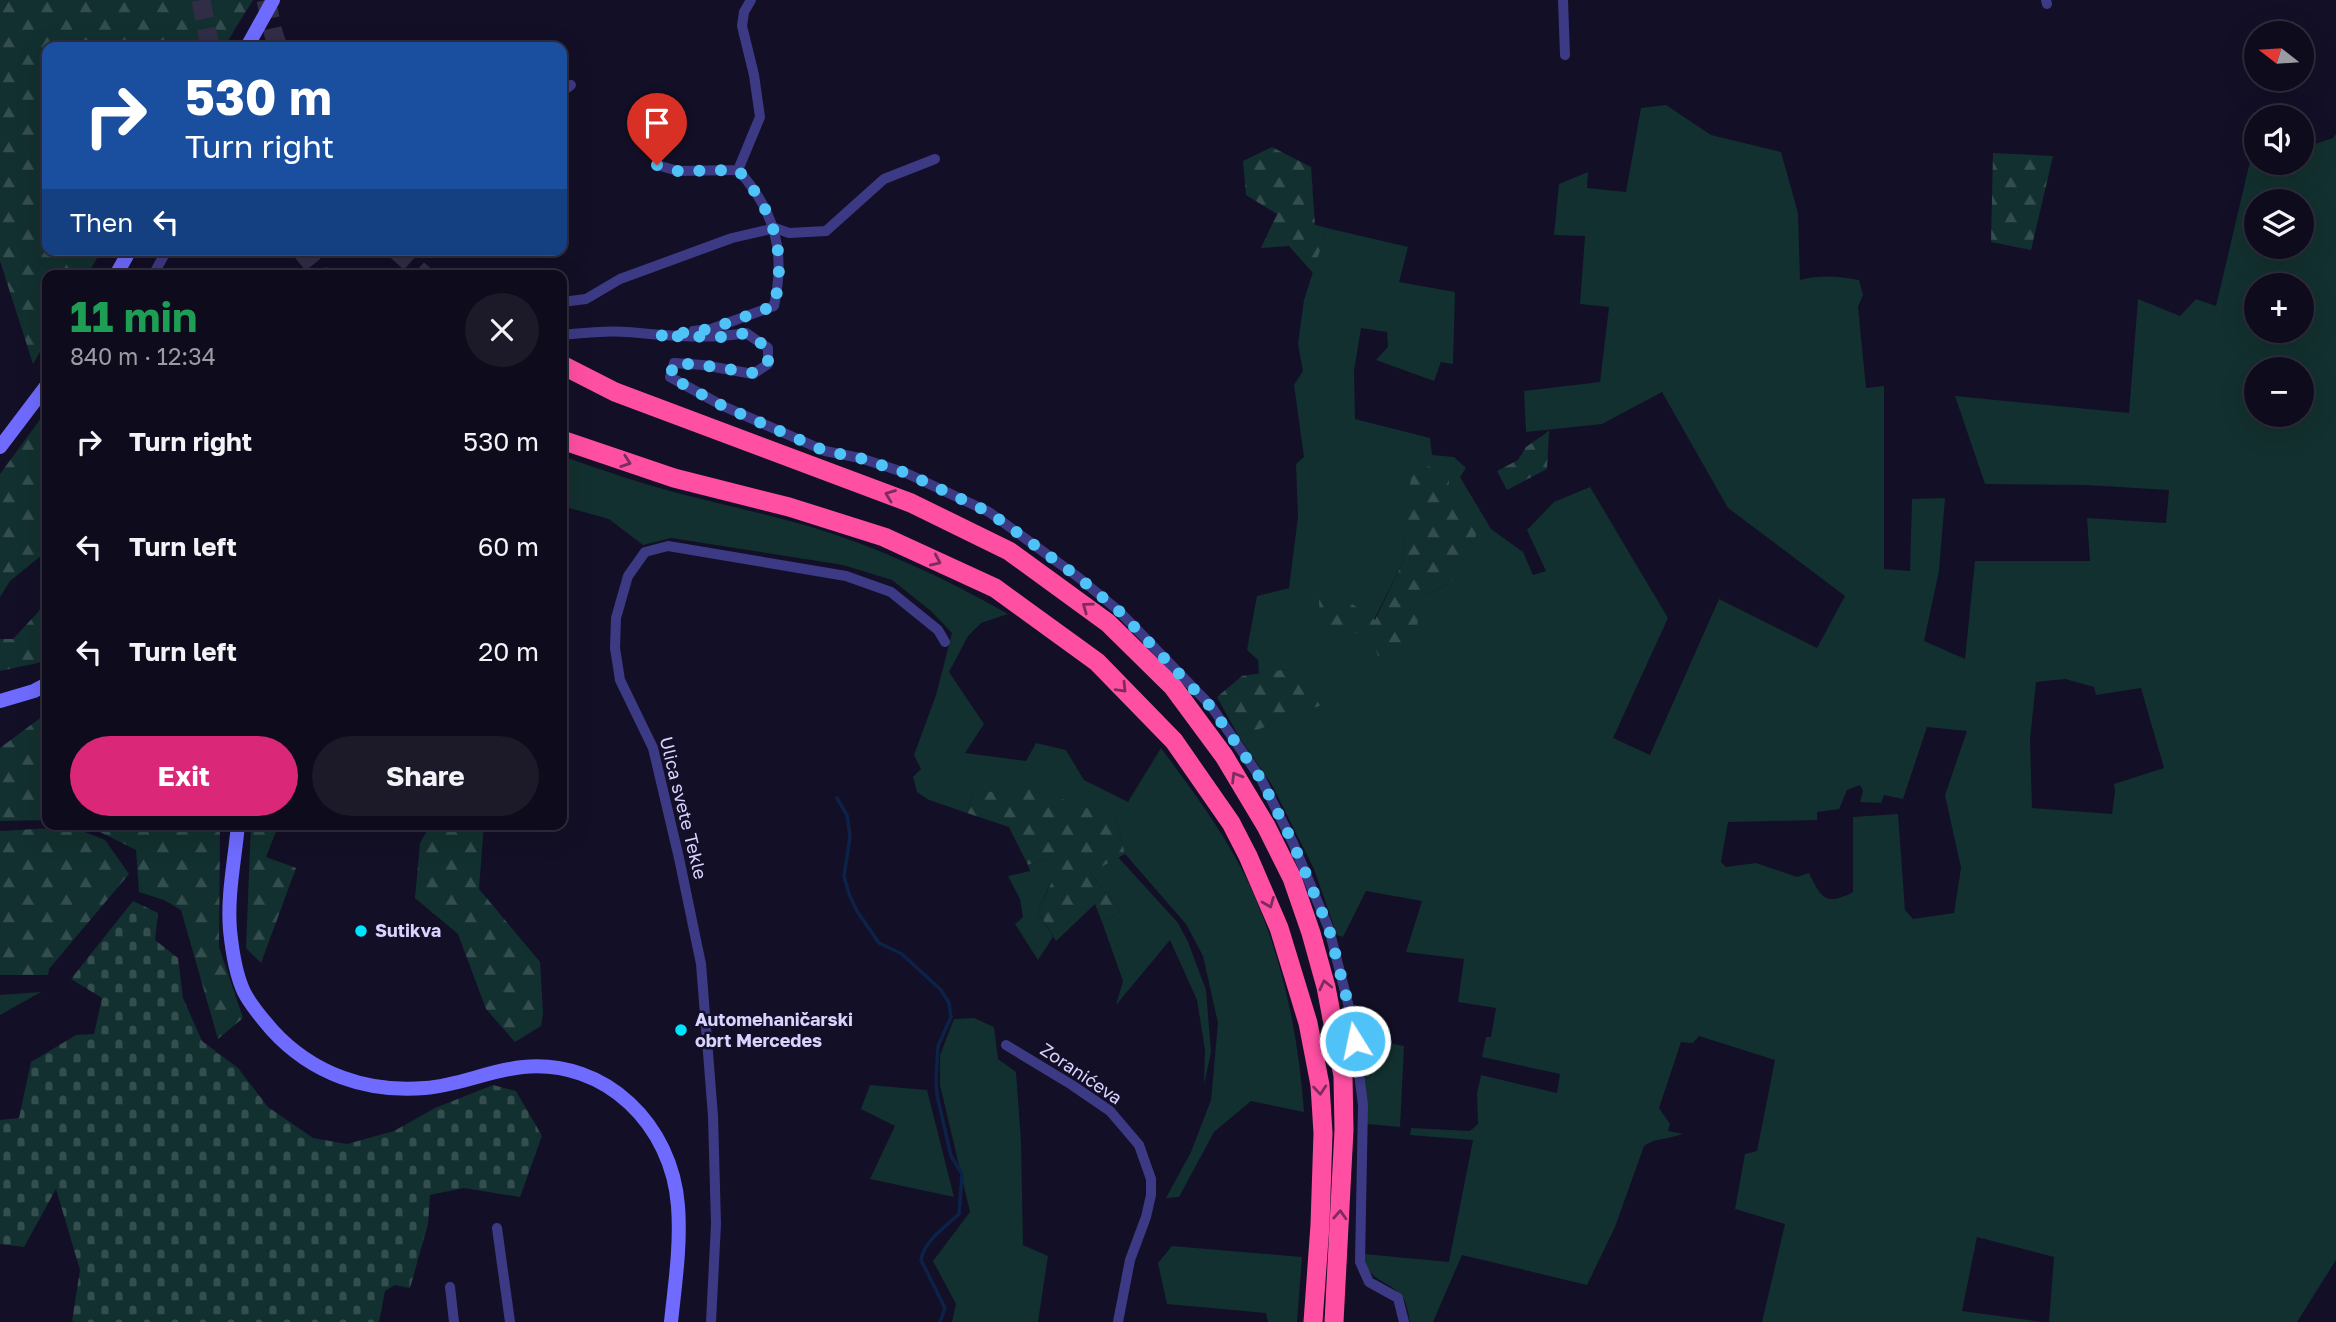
<!DOCTYPE html>
<meta charset="utf-8">
<style>
:root{--surface:#0e0b1c;--page:#1c1929;--text:#f1f3f6;--muted:#9b9ba3;--line:#2e2b3b;--accent:#db2777}
body{margin:0;font-family:"Golos Text",sans-serif;background:var(--page);color:var(--text);height:100vh;display:flex;flex-direction:column;font-size:26px;white-space:nowrap}
*{box-sizing:border-box;margin:0}
p{font-size:23px;color:var(--muted)}
.icon{flex:none;width:38px;height:38px;fill:none;stroke:currentColor;stroke-width:2;stroke-linecap:round;stroke-linejoin:round}
.map{position:relative;flex:1;overflow:hidden}
.drawer{position:absolute;left:42px;top:270px;width:525px;height:560px;display:flex;flex-direction:column;background:var(--surface);border-radius:14px;box-shadow:0 7px 28px #0002,0 0 0 2px var(--line)}
.drawer>*{flex:none}
.hud{position:absolute;left:42px;top:42px;width:525px;height:214px;border-radius:14px;box-shadow:0 7px 28px #0002,0 0 0 2px var(--line);background:#1a4fa0;color:#fff;overflow:hidden}
.needle{width:46px;rotate:287deg}
.tools{position:absolute;left:2244px;top:21px;display:grid;gap:14px}
.tools a{display:grid;place-items:center;width:70px;height:70px;border-radius:50%;background:var(--surface);box-shadow:0 7px 28px #0002,0 0 0 2px var(--line);font-size:35px}
.pin{position:absolute;display:grid;place-items:center;width:60px;height:60px;color:#fff;margin:-72px -30px;border-radius:50% 50% 50% 0;rotate:-45deg;box-shadow:0 0 7px #0007}
.pin .icon{rotate:45deg}
.me{position:absolute;width:77px;margin:-38px;rotate:350deg;stroke-linejoin:round;filter:drop-shadow(0 0 5px #0008)}
.turn{display:flex;align-items:center;gap:24px;height:147px;padding:0 28px;font-size:32px}
.turn .icon{width:91px;height:91px;stroke-width:2.5}
.turn b{display:block;font-size:49px;line-height:60px}
.then{display:flex;align-items:center;height:66px;padding:0 28px;background:#0003;gap:14px;font-size:26px}
.round{display:grid;place-items:center;flex:none;width:74px;height:74px;border-radius:37px;background:var(--page)}
.head{display:flex;align-items:center;justify-content:space-between;height:119px;padding:0 28px}
h1{font-size:42px;font-weight:700;line-height:52px;color:#1e9e55}
.action{display:flex;gap:14px;margin-top:auto;padding:14px 28px}
.action a{flex:1;height:80px;border-radius:42px;background:var(--accent);color:#fff;font-size:28px;font-weight:700;line-height:80px;text-align:center}
.action a+a{background:var(--page);color:var(--text)}
ul{padding:0;list-style:none}
li{display:flex;align-items:center;gap:21px;height:105px;padding:0 28px}
li div{flex:1}
li b{display:block;font-size:26px}
li em{font-style:normal}
.map>svg:first-child{display:block}
.grass{fill:#12302f;fill-rule:evenodd}
.forest{fill:url(#forest-firs)}
.cemetery{fill:url(#cemetery-stones)}
.lines{fill:none;stroke-linecap:round;stroke-linejoin:round}
.stream{stroke:#0c2248;stroke-width:3.5}
.highway-tunnel{stroke:#312d47;stroke-width:19;stroke-dasharray:19 10;stroke-linecap:butt}
.street{stroke:#3d3a85;stroke-width:10}
.secondary{stroke:#6f6bff;stroke-width:14}
.highway{stroke:#ff4fa3;stroke-width:19}
.oneway{stroke:#7d2c5e}
.route{stroke:#4fc3f7;stroke-width:12;stroke-dasharray:0 21.6}
.poi-dot{fill:#00e5ff;stroke:#130f26;stroke-width:2.5}
.labels{text-anchor:middle;stroke-width:5;stroke-linejoin:round;paint-order:stroke}
.street-label{font-size:18px;fill:#d9d4ff;stroke:#130f26}
.poi-label{font-size:18px;font-weight:bold;fill:#d9d4ff;stroke:#130f26;text-anchor:start}
</style>
<div class="map">
<svg width="2336" height="1322" viewBox="0 0 2336 1322">
<defs>
<pattern id="forest-firs" width="22" height="20" patternUnits="userSpaceOnUse" patternTransform="scale(1.75)"><rect width="22" height="20" fill="#12302f"/><path d="M5 1l3.5 6h-7zM16 11l3.5 6h-7z" fill="#344d4e"/></pattern>
<pattern id="cemetery-stones" width="16" height="16" patternUnits="userSpaceOnUse" patternTransform="scale(1.75)"><rect width="16" height="16" fill="#12302f"/><path d="M2 7V4a2 2 0 0 1 4 0v3zM10 15v-3a2 2 0 0 1 4 0v3z" fill="#344d4e"/></pattern>
</defs>
<rect width="100%" height="100%" fill="#130f26"/>
<g class="grass">
<path d="M1666,105L1711,135L1781,152L1798,213L1800,280C1821,275 1837,276 1859,280L1863,295L1858,307L1866,388L1884,386V569L1910,571L1912,499L1945,498L1939,571L1924,641L1965,659L1975,561H2090L2087,518L2166,523L2169,490L2086,485L1985,484L1955,396L2129,413L2138,299L2180,316L2196,299L2216,306L2252,153H2256V163H2301V151L2306,147L2333,138L2336,134V1260L2297,1322H2049L2054,1257L1977,1237L1962,1311L2043,1322H1762L1785,1224L1735,1209L1745,1154L1757,1151L1775,1060L1699,1036L1693,1043L1681,1042L1659,1108L1670,1124L1668,1131L1683,1134C1670,1139 1654,1138 1644,1146L1615,1227L1587,1285L1462,1255L1433,1322H1410C1408,1313 1407,1301 1401,1295C1385,1278 1367,1282 1364,1254L1449,1262L1473,1140L1410,1135L1411,1128L1470,1131L1478,1124L1477,1093L1481,1075L1557,1093L1560,1074L1482,1057L1486,1037H1491L1496,1008L1458,1002L1464,959L1406,952L1422,901L1366,891L1343,937L1337,935L1314,869L1272,785L1239,737L1331,701L1288,669L1259,674L1258,660L1247,650L1257,596L1289,588L1298,517L1296,464L1304,457L1294,385L1303,371L1298,344L1304,300L1327,228L1408,247L1399,282L1455,292L1453,364L1441,362L1434,381L1376,360L1388,347L1387,332L1361,328L1354,371L1355,419L1430,438L1432,455L1454,457L1466,468L1460,477L1491,529L1523,552L1533,575L1546,571L1527,530L1554,502L1590,487L1668,618L1613,738L1650,755L1719,599L1817,648L1845,596L1728,508L1662,392L1602,424L1526,432L1524,391L1600,382L1609,307L1580,304L1585,236L1554,235L1559,184L1588,172L1587,188L1626,192L1641,108ZM2256,201H2301V247H2256ZM2256,285H2301V331H2256ZM2256,369H2301V415H2256ZM1414,457L1448,506L1449,584L1422,596L1379,656L1370,634L1351,603L1374,620L1402,564ZM2065,679L2094,687L2096,695L2141,688L2164,768L2114,784L2115,791L2112,814L2032,808L2030,740L2036,682ZM1927,727L1967,731L1945,795L1961,868L1954,913L1913,919L1905,910L1898,814L1853,817V892C1825,907 1821,897 1809,873L1797,877L1756,863L1726,867L1721,862L1728,822L1817,820V812L1839,809L1847,790L1860,785L1863,791L1860,802L1881,803L1884,795L1903,799Z"/>
<path d="M562,456C604,471 646,485 689,496C729,506 769,515 808,526C878,547 945,578 1008,614L981,623L968,636L949,672L984,724L965,753L1026,761L1036,743L1066,750L1084,780L1128,802L1161,748C1189,786 1217,823 1239,864C1279,939 1298,1028 1304,1112L1251,1101L1214,1132L1179,1197L1166,1198L1191,1152L1211,1100L1218,1023L1203,956L1186,924L1125,854L1116,819L972,794L967,813L929,800L917,792L913,777L921,769L914,755L936,695L952,633L931,611L892,580L843,565L671,538L643,545L609,519L562,506Z"/>
<path d="M1118,857L1178,923L1188,942L1206,990L1211,1052L1204,1085L1205,1050L1197,1000L1170,940L1116,1005L1123,981L1102,922L1121,912L1090,873Z"/>
<path d="M1043,859L1052,880L1038,912L1053,937L1038,960L1015,924L1023,917L1020,899L1008,876L1030,871L1028,865Z"/>
<path d="M974,1018L994,1027L998,1059L1016,1072L1021,1141L1023,1245L1048,1256L1038,1322H952L956,1304L933,1261L970,1212L940,1085V1055L954,1019Z"/>
<path d="M1372,1040L1404,1046L1400,1127L1367,1124L1359,1043Z"/>
<path d="M870,1085L927,1090L954,1197L870,1179L895,1126L861,1109Z"/>
<path d="M1172,1246L1302,1257L1297,1322H1268L1266,1313L1167,1304L1158,1263Z"/>
</g>
<g class="forest">
<path d="M0,0H253L224,47H47V250H102L87,275H47V340L33,364L0,261Z"/>
<path d="M1272,147L1311,167L1315,225L1327,228L1313,273L1289,246L1261,248L1277,214L1246,195L1243,161Z"/>
<path d="M1993,153L2053,156L2031,250L1991,242Z"/>
<path d="M47,410V551L10,581L0,597V474Z"/>
<path d="M1549,431L1547,469L1507,490L1497,471L1518,460L1526,447Z"/>
<path d="M1413,457L1449,478L1448,506L1479,513L1473,555L1449,584L1422,596L1413,650L1406,654L1378,656L1370,634L1320,630L1319,599L1351,603L1375,620L1402,564Z"/>
<path d="M47,588V661L0,671V639H13L39,611Z"/>
<path d="M1288,669L1325,686L1332,701L1239,737L1217,697L1242,676Z"/>
<path d="M47,713V820L0,821V748Z"/>
<path d="M1030,787L1116,819L1125,854L1090,873L1121,912L1102,922L1095,904L1056,941L1038,912L1052,881L1043,859L1028,865L1009,827L967,813L972,794Z"/>
<path d="M84,824H220L219,947L243,1018L218,1039L181,910L164,900L139,892L136,850Z"/>
<path d="M251,824H279L266,857L296,868L261,963L246,948Z"/>
<path d="M431,824H484L479,889L540,962L543,1013L541,1026L515,1042L486,1009L458,934L415,898L420,843Z"/>
<path d="M72,827L105,840L129,874L49,969L48,975H0V831Z"/>
<path d="M41,992L0,1015V995Z"/>
</g>
<path class="cemetery" d="M133,901L158,913L155,940L178,958L183,998L202,1041L238,1068L268,1107L313,1138L347,1144L394,1131L435,1108L493,1085L516,1091L542,1136L520,1197L464,1188L430,1195L428,1224L410,1288L395,1285L385,1291L379,1322H75L72,1321L80,1270L56,1189L24,1247L0,1244V1120L19,1118L31,1062L76,1035L94,1034L102,998L71,979Z"/>
<g class="lines">
<path class="stream" d="M837,798L847,815L850,837L844,876L849,894L857,911L879,943L902,954L941,990L949,1003L951,1017L938,1046L936,1079L937,1095L951,1156L962,1174L959,1214C945,1227 924,1241 921,1260L945,1308L940,1322"/>
<g class="highway-tunnel">
<path d="M201,0L210,47"/>
<path d="M266,0L273,32L278,47"/>
<path d="M301,250L321,275"/>
<path d="M396,250L424,275"/>
</g>
<g class="street">
<path d="M1563,0L1565,55"/>
<path d="M2046,0L2047,4"/>
<path d="M562,92L571,85"/>
<path d="M657,165L678,171L738,170L760,117L754,75L742,26L744,12L751,0"/>
<path d="M153,275L167,250"/>
<path d="M562,302L586,299L620,279L732,238L775,228L789,233L826,231L884,179L935,159"/>
<path d="M693,331L711,329L774,306C786,252 775,211 738,170"/>
<path d="M562,335C583,333 605,330 627,332C667,335 706,340 746,333L768,348V364L753,374L703,365L674,363L670,377L723,406L825,451L860,458L906,473L989,512L1078,577L1119,611L1211,706L1261,779L1293,843L1329,929L1352,1019L1363,1105L1360,1262L1369,1282L1398,1298L1404,1322"/>
<path d="M1006,1045L1072,1085L1110,1111L1139,1145L1151,1179V1195L1146,1217L1130,1260L1118,1322"/>
<path d="M497,1228L510,1322"/>
<path d="M450,1287L454,1322"/>
<path d="M711,1322L716,1224L713,1116L701,964L679,858L653,748L620,680L615,648L616,618L628,576L645,552L668,546L846,576L891,592L938,630L945,642"/>
</g>
<g class="secondary">
<path d="M247,47L273,0"/>
<path d="M116,275L130,250"/>
<path d="M0,447L47,385"/>
<path d="M0,701L34,691L47,684"/>
<path d="M238,824C235,859 227,895 230,930C232,950 235,973 244,992C251,1006 262,1018 272,1030C312,1074 367,1093 425,1088C458,1086 490,1070 523,1067C606,1059 672,1125 678,1206C681,1245 675,1284 671,1322"/>
</g>
<g class="highway">
<path d="M562,365L615,392L911,503L1009,551L1108,623L1173,687L1224,756L1266,826L1292,878L1311,933L1326,987L1343,1076L1344,1130L1334,1322"/>
<path d="M562,440L674,478L789,507L884,537L995,588L1097,662L1174,741L1231,823L1248,856L1279,928L1308,1023L1320,1085L1323,1133L1320,1225L1313,1322"/>
</g>
</g>
<defs><path id="oneway-chevron" d="M-2-3.5L2.5 0L-2 3.5" fill="none" stroke-width="1.6" stroke-linecap="round" stroke-linejoin="round" transform="scale(1.75)"/></defs>
<g class="oneway">
<use href="#oneway-chevron" transform="translate(626 462) rotate(19)"/>
<use href="#oneway-chevron" transform="translate(890 495) rotate(-159)"/>
<use href="#oneway-chevron" transform="translate(936 561) rotate(24)"/>
<use href="#oneway-chevron" transform="translate(1087 607) rotate(-144)"/>
<use href="#oneway-chevron" transform="translate(1122 688) rotate(46)"/>
<use href="#oneway-chevron" transform="translate(1236 777) rotate(-121)"/>
<use href="#oneway-chevron" transform="translate(1269 903) rotate(68)"/>
<use href="#oneway-chevron" transform="translate(1325 985) rotate(-103)"/>
<use href="#oneway-chevron" transform="translate(1320 1090) rotate(85)"/>
<use href="#oneway-chevron" transform="translate(1340 1215) rotate(-87)"/>
</g>
<g class="lines">
<path class="route" d="M657,165L678,171L738,170C774,211 787,252 774,306L711,329L659,336L723,337L746,333L768,348V364L753,373L702,365L674,363L670,377L723,406L825,451L860,458L906,473L989,512L1078,577L1119,611L1210,706L1261,779L1293,843L1329,929L1352,1019L1355,1041"/>
</g>
<g class="poi-dot">
<circle cx="361" cy="931" r="7"/>
<circle cx="681" cy="1030" r="7"/>
</g>
<g class="labels">
<g class="street-label">
<text transform="translate(683 808) rotate(76)" y="6">Ulica svete Tekle</text>
<text transform="translate(1081 1074) rotate(34)" y="6">Zoranićeva</text>
</g>
<g class="poi-label">
<text x="375" y="937">Sutikva</text>
<text x="695" y="1026">Automehaničarski<tspan x="695" dy="21">obrt Mercedes</tspan></text>
</g>
</g>
</svg>
<div class="tools">
<a><svg class="needle" viewBox="-14 -14 28 28"><path d="M0-13l5 13h-10z" fill="#e53935"/><path d="M0 13l5-13h-10z" fill="#9b9ba3"/></svg></a>
<a><svg class="icon" aria-label="sound" viewBox="0 0 24 24"><path d="M4 9h4l5-4v14l-5-4H4zM17 9q2 3 0 6"/></svg></a>
<a><svg class="icon" aria-label="layers" viewBox="0 0 24 24"><path d="M12 4l9 5-9 5-9-5zM3 14l9 5 9-5"/></svg></a>
<a>+</a>
<a>−</a>
</div>
<div class="pin" style="left:657px;top:165px;background:#d93025"><svg class="icon" aria-label="arrive" viewBox="0 0 24 24"><path d="M6 21V4h12l-3 4 3 4H6"/></svg></div>
<svg class="me" style="left:1355px;top:1041px" viewBox="-20 -20 40 40"><circle r="17" fill="#4fc3f7" stroke="#fff" stroke-width="3"/><path d="M0-11L8 9 0 5-8 9z" fill="#fff"/></svg>
<div class="hud">
<div class="turn"><svg class="icon" aria-label="right" viewBox="0 0 24 24"><path d="M7 20v-9h11M14 6l5 5-5 5"/></svg><div><b>530 m</b>Turn right</div></div>
<div class="then">Then<svg class="icon" aria-label="left" viewBox="0 0 24 24"><path d="M17 20v-9H6M10 6l-5 5 5 5"/></svg></div>
</div>
<section class="drawer">
<div class="head"><div><h1>11 min</h1><p>840 m · 12:34</p></div><a class="round"><svg class="icon" aria-label="close" viewBox="0 0 24 24"><path d="M6 6l12 12M18 6L6 18"/></svg></a></div>
<ul>
<li><svg class="icon" aria-label="right" viewBox="0 0 24 24"><path d="M7 20v-9h11M14 6l5 5-5 5"/></svg><div><b>Turn right</b></div><em>530 m</em></li>
<li><svg class="icon" aria-label="left" viewBox="0 0 24 24"><path d="M17 20v-9H6M10 6l-5 5 5 5"/></svg><div><b>Turn left</b></div><em>60 m</em></li>
<li><svg class="icon" aria-label="left" viewBox="0 0 24 24"><path d="M17 20v-9H6M10 6l-5 5 5 5"/></svg><div><b>Turn left</b></div><em>20 m</em></li>
</ul>
<div class="action"><a>Exit</a><a>Share</a></div>
</section>
</div>
